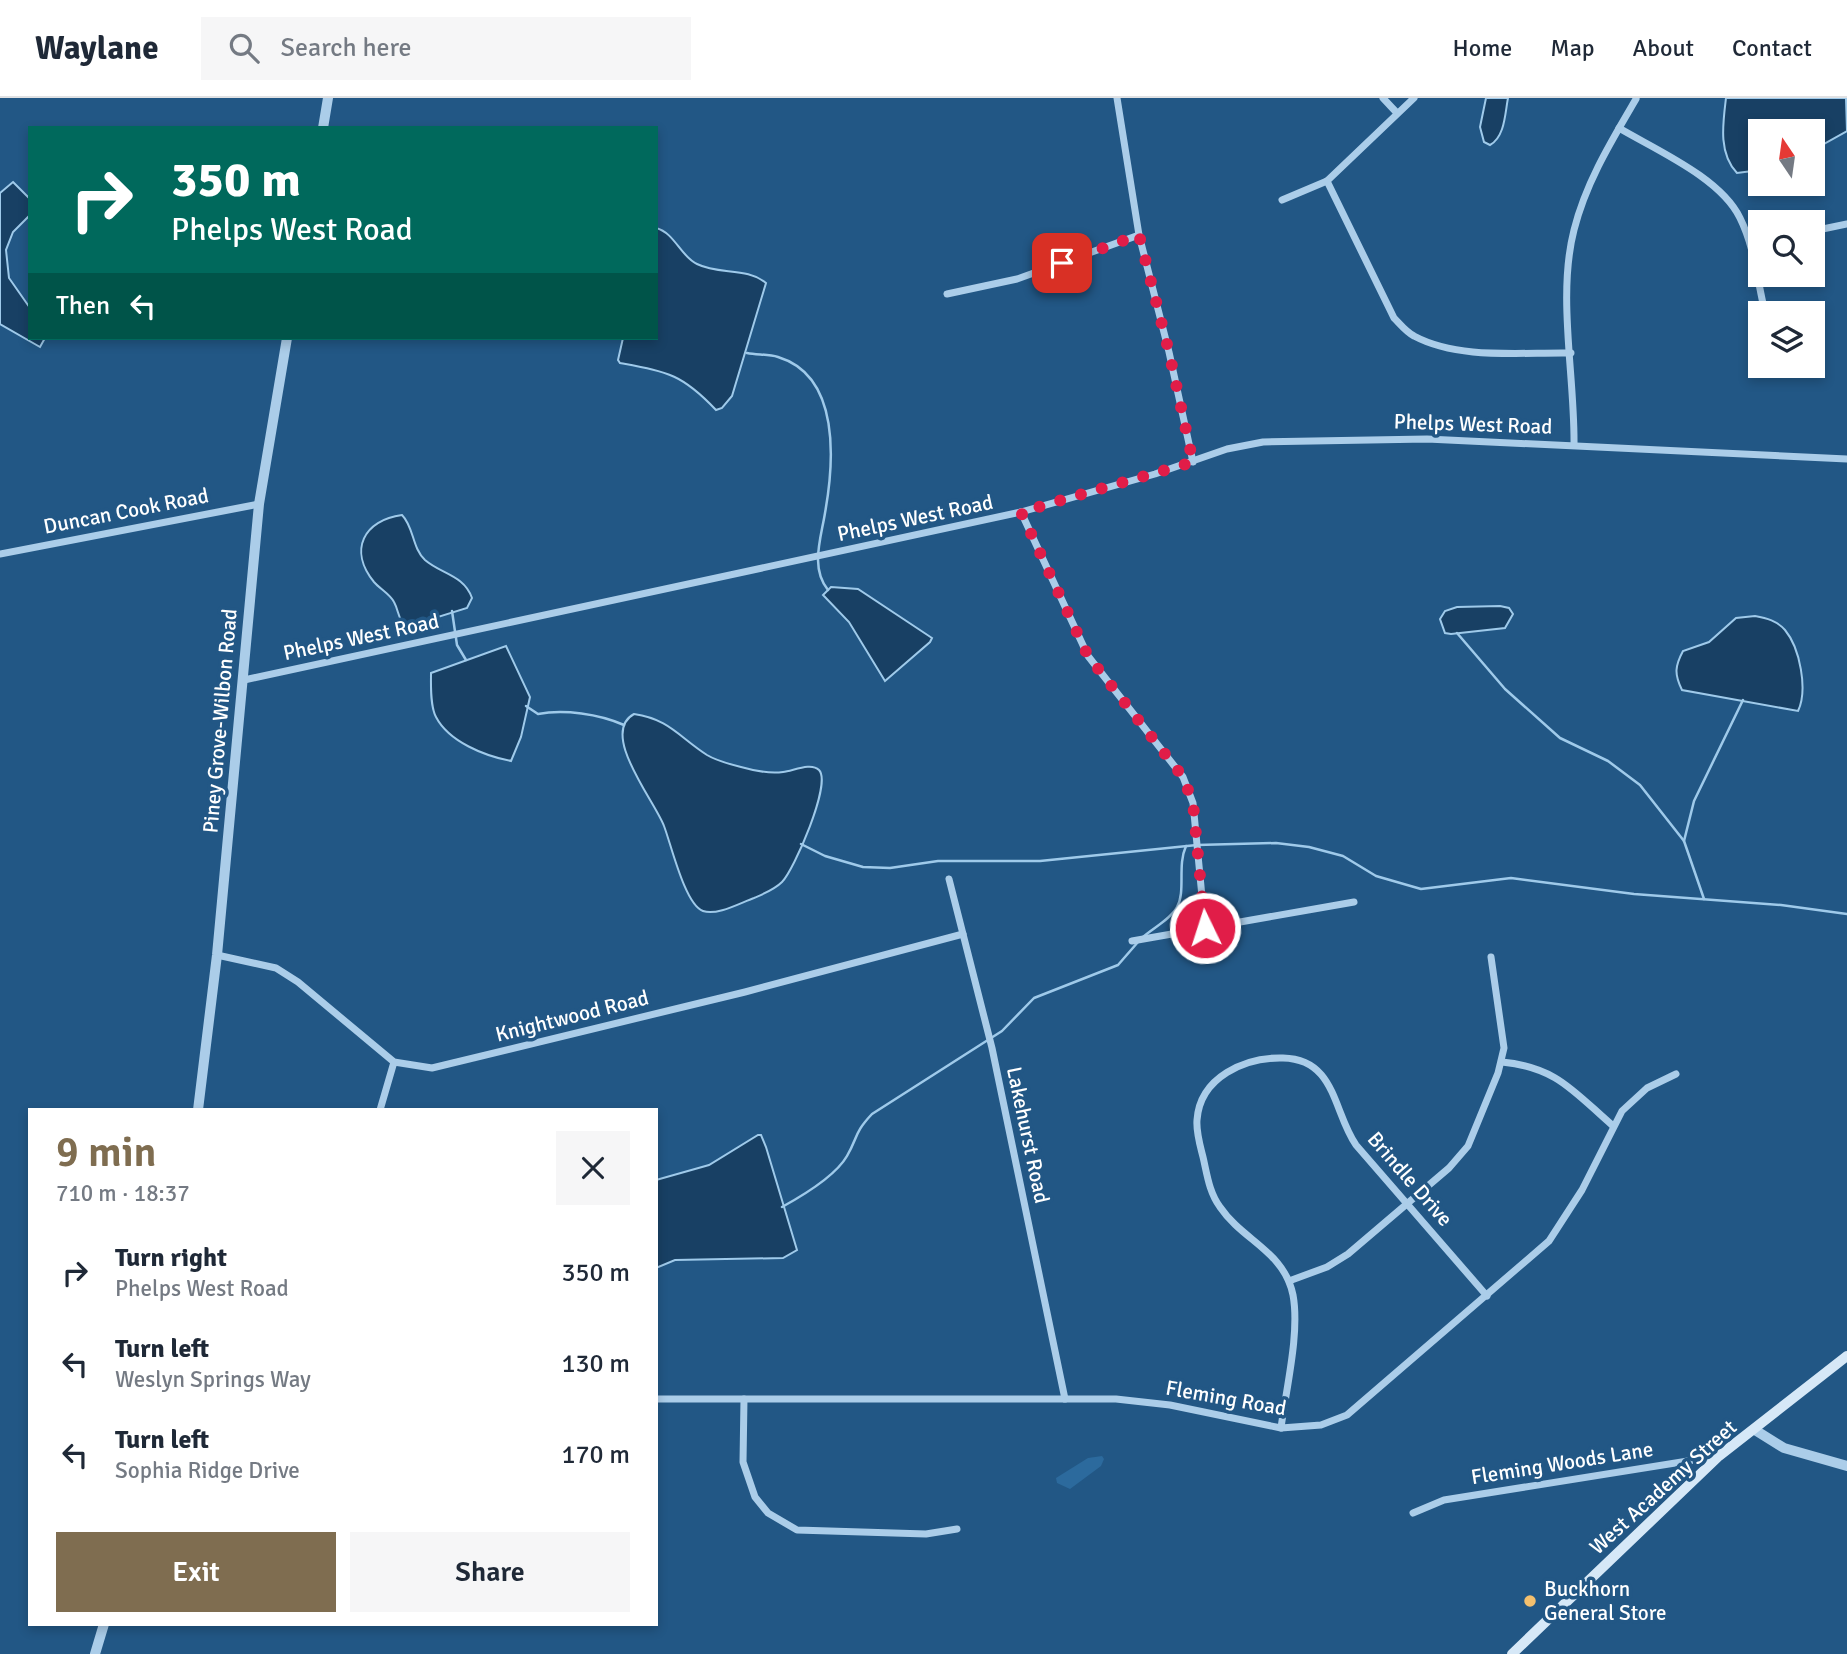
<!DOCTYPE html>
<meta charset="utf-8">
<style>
:root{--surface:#fff;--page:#f6f6f7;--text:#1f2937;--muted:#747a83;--line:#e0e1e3;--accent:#7f6d50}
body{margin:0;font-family:Signika,sans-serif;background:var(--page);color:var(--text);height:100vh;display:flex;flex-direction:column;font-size:26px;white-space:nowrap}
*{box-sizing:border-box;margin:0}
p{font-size:23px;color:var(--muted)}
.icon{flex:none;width:38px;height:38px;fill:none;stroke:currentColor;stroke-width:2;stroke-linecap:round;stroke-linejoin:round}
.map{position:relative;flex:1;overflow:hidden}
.side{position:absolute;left:28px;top:1010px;width:630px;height:518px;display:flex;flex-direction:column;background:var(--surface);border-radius:0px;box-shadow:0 4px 10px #0003}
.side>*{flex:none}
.hud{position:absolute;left:28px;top:28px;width:630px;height:214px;border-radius:0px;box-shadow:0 4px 10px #0003;background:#00695c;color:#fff;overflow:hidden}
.needle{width:46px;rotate:347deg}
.tools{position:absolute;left:1748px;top:21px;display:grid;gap:14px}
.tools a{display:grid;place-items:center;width:77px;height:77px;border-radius:0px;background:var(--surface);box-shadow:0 4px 10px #0003;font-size:35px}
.pin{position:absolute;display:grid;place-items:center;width:60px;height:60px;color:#fff;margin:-30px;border-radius:14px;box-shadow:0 4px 10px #0006}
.me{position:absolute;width:77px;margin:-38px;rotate:356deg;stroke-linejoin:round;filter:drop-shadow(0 0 5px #0008)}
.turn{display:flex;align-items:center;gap:24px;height:147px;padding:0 28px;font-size:32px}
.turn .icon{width:91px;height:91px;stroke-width:2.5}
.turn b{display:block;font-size:49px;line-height:60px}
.then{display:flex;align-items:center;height:66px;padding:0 28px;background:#0003;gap:14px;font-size:26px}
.round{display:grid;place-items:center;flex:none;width:74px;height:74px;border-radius:0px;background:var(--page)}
.headline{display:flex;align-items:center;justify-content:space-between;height:119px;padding:0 28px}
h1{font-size:42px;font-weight:600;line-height:52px;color:var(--accent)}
.action{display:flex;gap:14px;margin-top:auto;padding:14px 28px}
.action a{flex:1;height:80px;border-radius:0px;background:var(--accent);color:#fff;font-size:28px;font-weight:600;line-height:80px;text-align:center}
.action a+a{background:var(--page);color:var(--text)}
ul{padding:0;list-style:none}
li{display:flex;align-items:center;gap:21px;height:91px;padding:0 28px}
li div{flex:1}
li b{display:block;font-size:26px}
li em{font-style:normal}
header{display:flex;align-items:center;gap:42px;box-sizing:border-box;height:98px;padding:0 35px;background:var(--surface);border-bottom:2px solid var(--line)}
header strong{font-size:33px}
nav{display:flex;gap:38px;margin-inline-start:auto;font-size:24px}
.search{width:490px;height:63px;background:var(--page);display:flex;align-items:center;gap:18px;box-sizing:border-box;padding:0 24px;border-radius:0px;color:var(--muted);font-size:26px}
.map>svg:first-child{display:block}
.green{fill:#2c6a9d}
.water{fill:#184064;stroke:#9fcaea;stroke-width:2}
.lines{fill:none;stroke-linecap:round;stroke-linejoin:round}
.stream{stroke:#9fcaea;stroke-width:2.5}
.minor{stroke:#abcde9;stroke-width:7}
.tertiary{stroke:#abcde9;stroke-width:10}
.secondary{stroke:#d6e8f7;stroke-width:10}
.route{stroke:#e11d48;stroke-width:12;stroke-dasharray:0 21.6}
.poi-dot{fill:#f4c06e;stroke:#225785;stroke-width:2.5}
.labels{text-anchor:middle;stroke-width:7;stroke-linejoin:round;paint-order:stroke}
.street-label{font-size:21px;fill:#fff;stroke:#225785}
.poi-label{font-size:21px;fill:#fff;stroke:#225785;text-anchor:start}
</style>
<header>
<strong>Waylane</strong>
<div class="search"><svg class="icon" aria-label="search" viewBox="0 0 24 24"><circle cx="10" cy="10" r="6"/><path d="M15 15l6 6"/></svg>Search here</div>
<nav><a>Home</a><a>Map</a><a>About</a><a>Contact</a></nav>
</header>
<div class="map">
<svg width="1847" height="1556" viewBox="0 0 1847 1556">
<rect width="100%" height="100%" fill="#225785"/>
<path class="green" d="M1102,1358L1104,1361L1101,1368L1070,1391L1057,1385L1056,1380L1088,1360Z"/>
<g class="water">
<path d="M1486,0H1508C1505,15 1505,39 1490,47L1484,44L1480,29Z"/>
<path d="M1726,0H1846L1847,33L1813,52V33H1760V72L1737,75C1718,55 1723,25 1726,0Z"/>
<path d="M13,84L30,101V117L13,134L6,152L9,180L30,210V240H45L40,249L0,226V95Z"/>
<path d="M656,130C675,135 680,158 697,166C719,177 747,169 766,185L732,298L722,310L716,312C682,276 668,274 620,265L618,262L623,240H656Z"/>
<path d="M402,417C414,429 412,450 425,462C441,476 464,477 472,500L467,510L406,529C398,522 399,513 394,504C390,496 380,491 374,484C348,452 364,422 402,417Z"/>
<path d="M831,489L858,491L932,540L930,544L885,583L849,524L823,497Z"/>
<path d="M1500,508L1509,510L1513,516L1505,530L1451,536L1445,535L1440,521L1445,513L1457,509Z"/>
<path d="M1755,518C1767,520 1777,523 1785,532C1800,550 1808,592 1798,613L1682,592C1674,576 1675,568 1683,553L1709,544L1736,520Z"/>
<path d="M506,548L530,599L521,639L511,663C485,658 449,644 436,619C430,608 431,587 431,575Z"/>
<path d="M634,616C669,621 679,639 707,657C717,663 729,666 741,669C755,673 769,676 783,674C793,673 811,664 819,672C832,685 794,772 782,784C774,792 763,796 754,800C740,805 717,818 703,813C685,807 671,746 664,728C654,702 599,635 634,616Z"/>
<path d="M758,1037H761L766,1049L797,1152L783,1160L675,1162L656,1170V1082L709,1067Z"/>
</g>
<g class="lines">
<g class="stream">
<path d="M747,255C757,257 768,256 778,259C841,278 834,365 825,415C821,440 810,470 828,492"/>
<path d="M452,513L457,547L466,562"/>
<path d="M1457,535L1505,591L1560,640L1608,663L1640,687L1684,743L1704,801"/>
<path d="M526,608L538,616C564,611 599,616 624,627"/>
<path d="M1684,743L1694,703L1743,602"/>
<path d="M801,746L825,758L863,769L890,770L938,763H1040L1197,747L1276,745L1309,749L1343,758L1376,778L1421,791L1511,780L1634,796L1781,807L1847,816"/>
<path d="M1143,839C1153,830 1171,821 1177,809C1186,793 1177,768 1186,748"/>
<path d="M782,1109C802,1098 835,1079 847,1058C858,1039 854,1035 872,1016L1002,933L1034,900L1118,867L1138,844"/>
</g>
<g class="minor">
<path d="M1117,0L1139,137L1169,254L1193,364"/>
<path d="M1383,0L1397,15"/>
<path d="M1619,30C1656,52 1721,80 1740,120C1754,148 1757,180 1764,210"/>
<path d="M1327,83L1394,220C1400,226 1406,234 1414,238C1459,262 1521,254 1571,255"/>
<path d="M1282,102L1327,83L1414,0"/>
<path d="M1813,133L1847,126"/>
<path d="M947,196L1017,181L1139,137"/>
<path d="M1574,347C1575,279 1557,198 1574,132C1586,84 1612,42 1636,1"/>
<path d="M1021,414L1088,558L1183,679L1193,705L1205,830"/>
<path d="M0,456L259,406"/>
<path d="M244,582L1021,414L1155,376L1227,351L1263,344L1427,341L1847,361"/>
<path d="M949,781L992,950L1065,1301"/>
<path d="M1132,843L1354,804"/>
<path d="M217,857L276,870L298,884L394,964L432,970L745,894L963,836"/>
<path d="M1502,964C1556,969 1573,993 1612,1027"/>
<path d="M380,1012L394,964"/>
<path d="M1289,1183L1327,1169L1348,1156L1449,1070L1468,1048L1498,975L1504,950L1491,859"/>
<path d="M656,1301H1116L1170,1307L1281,1330L1321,1327L1347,1317L1549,1143L1582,1092L1622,1013L1647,990L1676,976"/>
<path d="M744,1301L743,1364L755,1399L768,1415L797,1432L926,1436L957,1431"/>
<path d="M1281,1330C1286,1291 1300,1235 1293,1197C1284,1153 1243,1143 1220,1109C1209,1094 1207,1076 1203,1059C1200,1047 1196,1034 1197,1022C1200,979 1245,959 1283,960C1336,961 1333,1014 1356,1047L1487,1198"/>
<path d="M1413,1415L1444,1402L1719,1358"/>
</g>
<g class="tertiary">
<path d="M323,30L328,0"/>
<path d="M198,1012L217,857L259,406L287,240"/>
<path d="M1755,1332L1784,1350L1847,1368"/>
<path d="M95,1556L104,1526"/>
</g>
<path class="secondary" d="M1512,1556L1719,1358L1847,1258"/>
</g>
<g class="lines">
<path class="route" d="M1062,165L1139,137L1169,254L1193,364L1021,414L1088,558L1183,679L1193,705L1205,830"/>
</g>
<circle class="poi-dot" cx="1530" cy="1503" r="7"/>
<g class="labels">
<g class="street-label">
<text transform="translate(1473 326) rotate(2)" y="7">Phelps West Road</text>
<text transform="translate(126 413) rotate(-11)" y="7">Duncan Cook Road</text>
<text transform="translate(915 420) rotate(-12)" y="7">Phelps West Road</text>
<text transform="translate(361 539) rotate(-12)" y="7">Phelps West Road</text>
<text transform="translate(220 623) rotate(-85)" y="7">Piney Grove-Wilbon Road</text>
<text transform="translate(572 918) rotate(-14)" y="7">Knightwood Road</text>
<text transform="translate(1028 1037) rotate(78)" y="7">Lakehurst Road</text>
<text transform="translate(1410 1081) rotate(49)" y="7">Brindle Drive</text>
<text transform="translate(1226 1300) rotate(10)" y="7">Fleming Road</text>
<text transform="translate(1562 1365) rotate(-9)" y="7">Fleming Woods Lane</text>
<text transform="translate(1663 1389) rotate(-42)" y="7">West Academy Street</text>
</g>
<g class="poi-label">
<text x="1544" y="1498">Buckhorn<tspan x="1544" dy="24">General Store</tspan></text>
</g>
</g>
</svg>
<div class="tools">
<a><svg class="needle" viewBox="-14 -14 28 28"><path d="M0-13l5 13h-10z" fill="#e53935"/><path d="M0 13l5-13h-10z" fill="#747a83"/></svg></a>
<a><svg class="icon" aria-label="search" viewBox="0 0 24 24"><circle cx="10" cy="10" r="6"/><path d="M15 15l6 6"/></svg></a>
<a><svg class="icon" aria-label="layers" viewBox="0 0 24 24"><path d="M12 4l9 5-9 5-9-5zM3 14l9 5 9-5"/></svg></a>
</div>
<div class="pin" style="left:1062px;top:165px;background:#d93025"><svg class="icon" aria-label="arrive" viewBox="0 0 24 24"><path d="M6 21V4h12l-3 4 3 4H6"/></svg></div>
<svg class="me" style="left:1205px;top:830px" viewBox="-20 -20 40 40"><circle r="17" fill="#e11d48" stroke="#fff" stroke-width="3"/><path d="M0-11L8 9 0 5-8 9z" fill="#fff"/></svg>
<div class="hud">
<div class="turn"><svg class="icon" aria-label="right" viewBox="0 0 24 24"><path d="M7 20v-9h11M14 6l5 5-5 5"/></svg><div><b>350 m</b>Phelps West Road</div></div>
<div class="then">Then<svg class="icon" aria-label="left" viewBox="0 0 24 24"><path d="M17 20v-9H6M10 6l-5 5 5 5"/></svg></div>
</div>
<section class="side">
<div class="headline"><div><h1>9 min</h1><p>710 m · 18:37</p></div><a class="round"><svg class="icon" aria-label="close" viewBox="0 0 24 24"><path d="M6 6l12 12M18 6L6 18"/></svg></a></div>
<ul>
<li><svg class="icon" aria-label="right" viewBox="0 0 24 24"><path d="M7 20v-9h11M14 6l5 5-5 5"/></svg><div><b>Turn right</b><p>Phelps West Road</p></div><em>350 m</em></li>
<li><svg class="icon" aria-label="left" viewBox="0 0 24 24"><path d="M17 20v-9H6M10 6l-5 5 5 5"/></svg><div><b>Turn left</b><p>Weslyn Springs Way</p></div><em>130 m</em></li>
<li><svg class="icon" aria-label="left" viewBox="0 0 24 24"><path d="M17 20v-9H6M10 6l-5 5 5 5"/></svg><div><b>Turn left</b><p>Sophia Ridge Drive</p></div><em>170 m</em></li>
</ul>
<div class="action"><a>Exit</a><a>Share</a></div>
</section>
</div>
